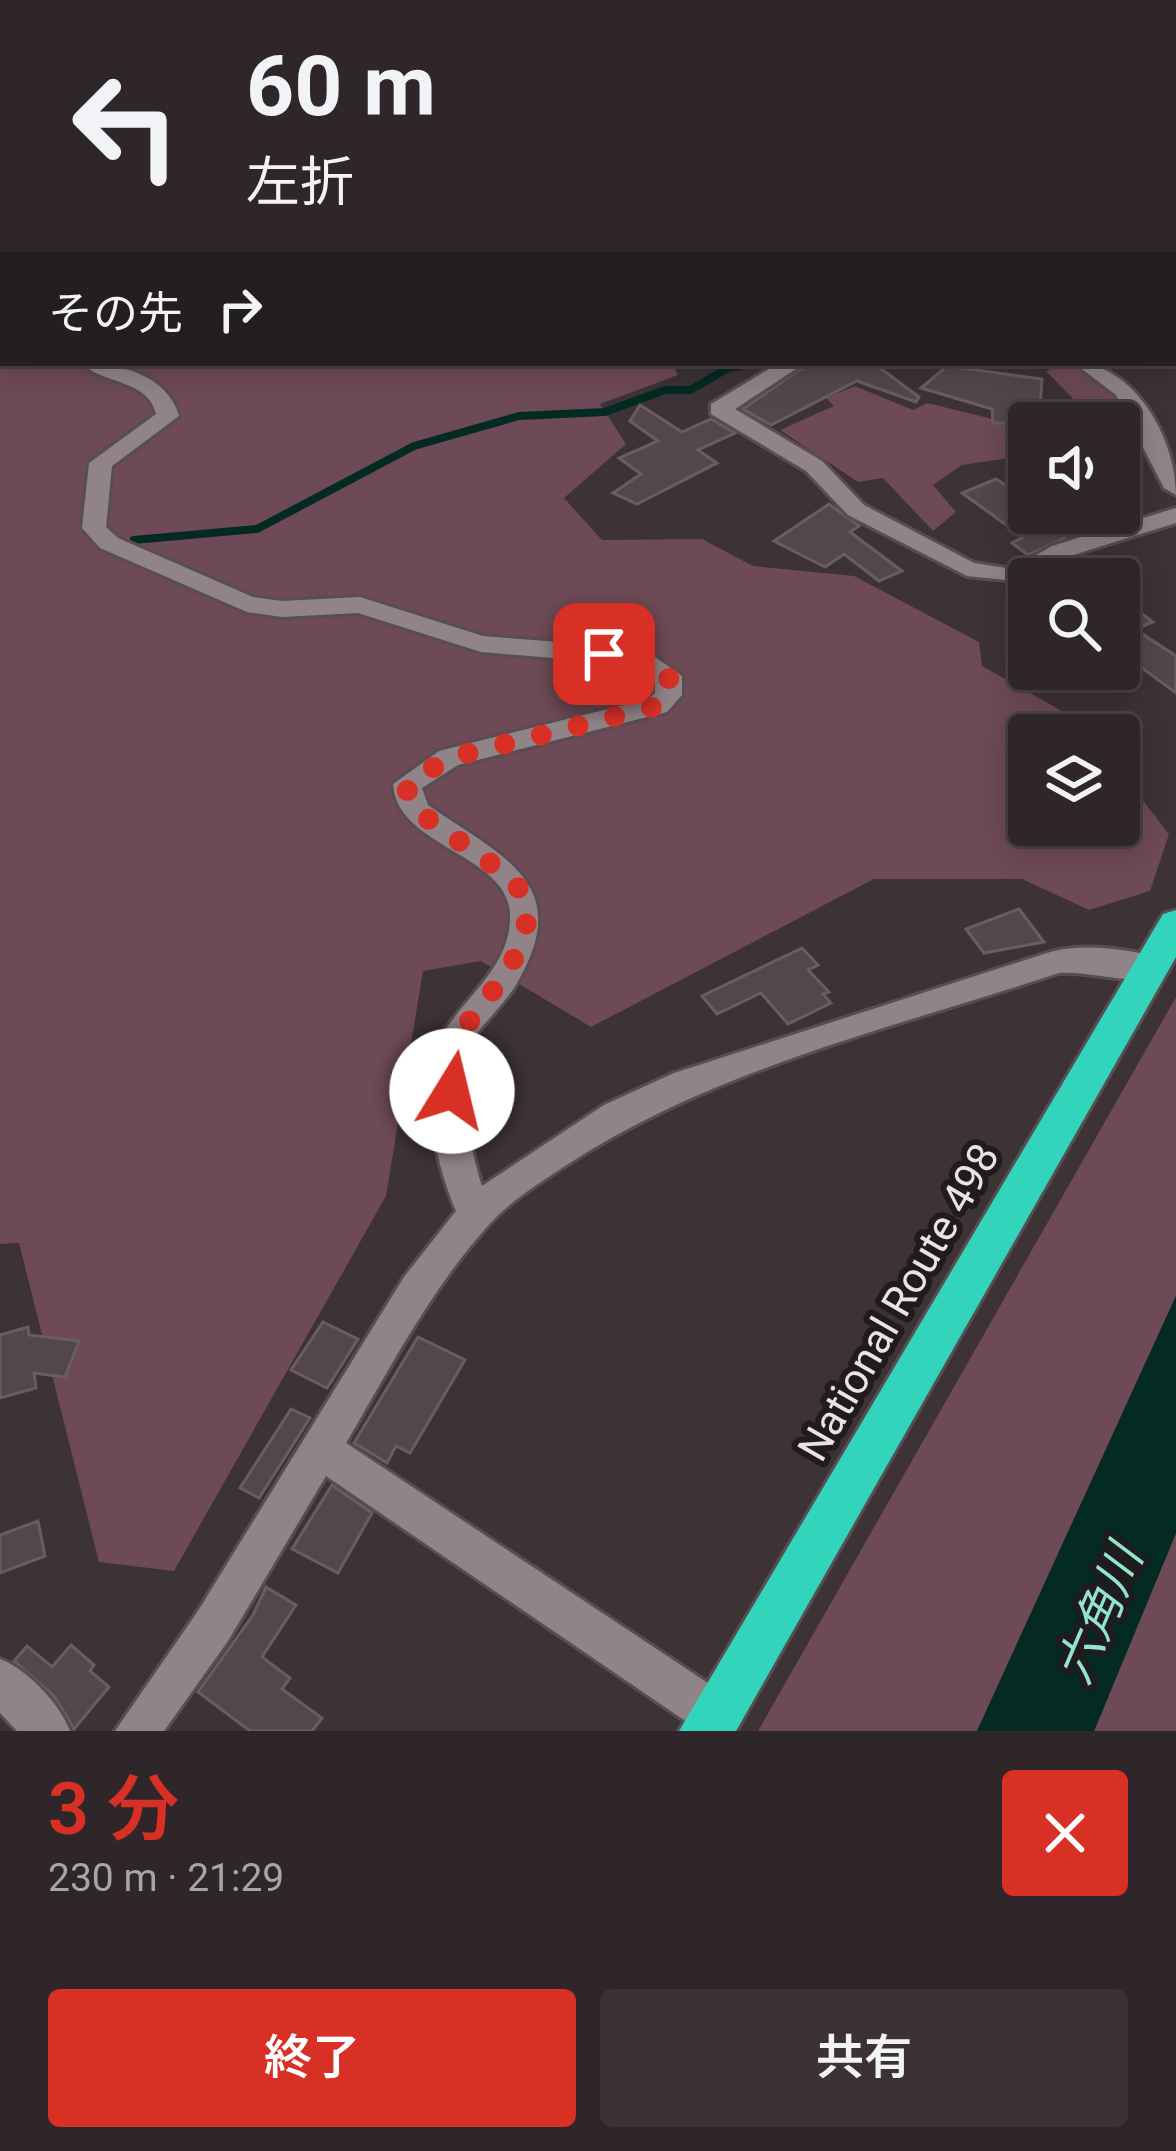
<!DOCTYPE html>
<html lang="ja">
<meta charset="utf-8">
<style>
:root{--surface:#2e2628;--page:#3a3234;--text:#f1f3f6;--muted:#a7a5a8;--line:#494345;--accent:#d93025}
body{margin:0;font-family:Roboto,"Noto Sans JP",sans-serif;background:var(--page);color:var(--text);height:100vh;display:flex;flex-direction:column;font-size:45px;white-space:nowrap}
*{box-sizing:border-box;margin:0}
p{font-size:39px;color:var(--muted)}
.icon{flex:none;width:66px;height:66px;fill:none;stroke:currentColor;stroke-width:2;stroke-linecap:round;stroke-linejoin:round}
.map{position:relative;height:1731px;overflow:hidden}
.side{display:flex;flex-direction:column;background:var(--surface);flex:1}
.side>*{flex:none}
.top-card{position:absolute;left:0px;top:0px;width:1176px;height:366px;box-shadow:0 6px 30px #0003,0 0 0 3px var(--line);background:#2e2628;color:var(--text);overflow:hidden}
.fabs{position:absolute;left:1008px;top:402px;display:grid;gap:24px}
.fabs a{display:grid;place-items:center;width:132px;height:132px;border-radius:12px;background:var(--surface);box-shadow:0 6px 30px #0003,0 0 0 3px var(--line);font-size:60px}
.pin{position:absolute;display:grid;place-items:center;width:102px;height:102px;color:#fff;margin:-51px;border-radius:24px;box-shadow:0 6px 18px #0006}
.me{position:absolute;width:132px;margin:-66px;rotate:9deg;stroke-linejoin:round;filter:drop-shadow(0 0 9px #0008)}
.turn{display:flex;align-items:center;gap:42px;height:252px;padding:0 48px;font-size:54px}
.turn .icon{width:156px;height:156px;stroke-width:2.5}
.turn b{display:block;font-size:84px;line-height:102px}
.then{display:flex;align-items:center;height:114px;padding:0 48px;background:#0003;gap:24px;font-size:45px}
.round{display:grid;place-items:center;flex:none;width:126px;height:126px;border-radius:12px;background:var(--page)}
.overview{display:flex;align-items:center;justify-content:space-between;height:204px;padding:0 48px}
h1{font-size:72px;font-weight:600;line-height:90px;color:var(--accent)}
.action{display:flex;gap:24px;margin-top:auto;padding:24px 48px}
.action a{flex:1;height:138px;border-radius:12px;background:var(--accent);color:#fff;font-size:48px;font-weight:600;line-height:138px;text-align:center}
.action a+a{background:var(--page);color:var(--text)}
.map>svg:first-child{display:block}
.green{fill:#6d4a55}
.water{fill:#032a23}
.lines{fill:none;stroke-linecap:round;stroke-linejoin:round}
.stream{stroke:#032a23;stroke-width:8}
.building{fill:#53474a;stroke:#695d61;stroke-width:3}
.street-casing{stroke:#574e51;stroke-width:6}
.highway-casing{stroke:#574e51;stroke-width:6}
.street{fill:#918488;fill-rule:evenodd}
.highway{fill:#32d4bb;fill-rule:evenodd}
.route{stroke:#d93025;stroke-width:21;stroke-dasharray:0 37.8}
.labels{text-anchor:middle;stroke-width:12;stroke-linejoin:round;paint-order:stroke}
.near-street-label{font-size:42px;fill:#eae3e5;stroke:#201b1d}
.near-water-label{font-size:48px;font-style:italic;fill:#91e4d3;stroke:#201b1d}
</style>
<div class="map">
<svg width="1176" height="1731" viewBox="0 0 1176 1731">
<rect width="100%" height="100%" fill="#3d3235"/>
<g class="green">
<path d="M0,0L34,3H3V363H672L678,375L600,404L626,444L564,498L602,540L702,539L753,566L854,576L979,642L982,666L1083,723L1092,735H1029V825H1119V770L1169,834L1150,891L1089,910L1022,879H874L591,1027L481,961L423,971L386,1196L174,1571L99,1562L19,1243L0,1244Z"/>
<path d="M1071,363L1111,387L1126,411L1083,409L1046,371Z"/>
<path d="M855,386L913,410L927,403L1029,428V455L962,465L933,485L956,512L933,531L883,478L858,482L780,430L834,406L826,398Z"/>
<path d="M1176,997V1296L977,1731H758Z"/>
<path d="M1176,1533V1731H1094Z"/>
</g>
<path class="water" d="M1176,1296V1533L1094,1731H977Z"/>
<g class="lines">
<path class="stream" d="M134,540L257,529L414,446L519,416L605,412L665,390H690L728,368L757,363"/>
</g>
<g class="building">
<path d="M809,363H889L880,368L919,397L916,402L857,381L771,425L743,409Z"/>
<path d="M947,366L1042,379L1039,423H993L992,409L921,388Z"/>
<path d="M640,405L682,432L711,419L735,433L698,450L717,463L637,504L613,493L641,474L619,458L658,441L630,421Z"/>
<path d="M996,479L1029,500V513H1098L1068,527L1072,530L1062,534L1066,537L1028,555L1012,543L1023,537L962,493Z"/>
<path d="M829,504L859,526L850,532L902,571L879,581L844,554L825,567L774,541Z"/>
<path d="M1119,596L1153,622L1135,629L1176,656V693L1119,651Z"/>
<path d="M1019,909L1044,942L984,953L966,929Z"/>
<path d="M802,948L818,965L808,970L829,992L823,994L831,1003L788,1024L761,993L717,1014L702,996Z"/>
<path d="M323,1322L358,1339L327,1388L291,1370Z"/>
<path d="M28,1327L29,1335L79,1341L65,1377L34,1373L36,1388L0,1398V1335Z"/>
<path d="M418,1337L465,1360L410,1453L396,1446L387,1463L354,1443Z"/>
<path d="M291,1409L310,1418L259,1498L240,1488Z"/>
<path d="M332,1485L372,1513L338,1573L292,1549Z"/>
<path d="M38,1521L45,1556L0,1573V1535Z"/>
<path d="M266,1587L296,1605L262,1657L290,1678L282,1689L322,1718L312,1731H250L198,1692L253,1615Z"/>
<path d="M71,1645L94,1665L90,1671L109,1687L74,1729L54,1696L14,1661L27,1646L52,1667Z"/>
</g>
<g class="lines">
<defs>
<g id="street">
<path d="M253,0H289L287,3Z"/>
<path d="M571,0H588L590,3H573Z"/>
<path d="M924,0H942L944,3H926Z"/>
<path d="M0,131L3,132V142H0Z"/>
<rect x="1173" y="149" width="3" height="12"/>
<path d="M81,363C119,363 168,375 179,416L112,466L106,527L118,538L253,597L282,601L360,597L483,636L644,649L682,676V695L667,712L458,765L422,788L428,805C506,859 577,885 514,988C501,1008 478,1027 469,1048C455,1079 472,1155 482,1186L604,1105L674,1073L1047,953C1082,942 1130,949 1164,959L1169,968L1164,977C1133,986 1092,971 1059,973C892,1028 713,1069 565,1166C538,1184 507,1203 486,1228C429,1292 389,1370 346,1443L732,1699L738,1715L732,1731H700L326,1476L228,1641L164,1731H115L198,1611L404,1277L456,1211C436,1164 415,1079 444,1032C468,994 512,964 510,914C508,854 396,847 393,784L439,751L648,699L655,693V679L637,665L481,652L358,613L282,617L247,612L100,548L82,528L89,463L156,414C148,379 104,385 81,363Z"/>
<path d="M779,363H805L735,409L822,461L864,505L974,563L1012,569L1052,546L1176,508V523L1070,556L1025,582L967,576L848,515L806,471L711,414V404Z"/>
<path d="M1074,363C1135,363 1176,440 1176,495L1164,488L1116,395Z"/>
<path d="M0,1659C28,1670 59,1703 70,1731H17L0,1713Z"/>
</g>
<g id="highway">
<path d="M44,0H71L44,3Z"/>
<path d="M1176,910V957L736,1731H679L1163,914Z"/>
</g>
</defs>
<use href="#street" class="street-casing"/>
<use href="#highway" class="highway-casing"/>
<use href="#street" class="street"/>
<use href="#highway" class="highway"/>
</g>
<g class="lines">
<path class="route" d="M452,1091C452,1077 447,1056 454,1044C481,997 561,932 510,877L418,812L408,800L407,784L449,758L657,706L668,695L669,676L644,657L604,654"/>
</g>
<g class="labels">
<g class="near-street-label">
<text transform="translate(898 1302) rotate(-60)" y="15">National Route 498</text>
</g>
<g class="near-water-label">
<text transform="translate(1099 1614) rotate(-67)" y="17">六角川</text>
</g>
</g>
</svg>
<div class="fabs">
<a><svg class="icon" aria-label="sound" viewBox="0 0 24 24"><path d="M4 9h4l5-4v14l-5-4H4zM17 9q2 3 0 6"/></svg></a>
<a><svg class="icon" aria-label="search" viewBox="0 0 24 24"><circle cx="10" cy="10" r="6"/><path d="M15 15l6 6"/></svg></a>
<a><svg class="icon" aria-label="layers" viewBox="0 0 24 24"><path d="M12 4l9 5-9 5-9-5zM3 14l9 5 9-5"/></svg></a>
</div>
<div class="pin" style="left:604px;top:654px;background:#d93025"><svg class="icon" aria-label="arrive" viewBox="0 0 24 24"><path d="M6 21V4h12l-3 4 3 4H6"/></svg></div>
<svg class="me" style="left:452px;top:1091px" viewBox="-20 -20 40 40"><circle r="19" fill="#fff"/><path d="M0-13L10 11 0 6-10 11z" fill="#d93025"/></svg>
<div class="top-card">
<div class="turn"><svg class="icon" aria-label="left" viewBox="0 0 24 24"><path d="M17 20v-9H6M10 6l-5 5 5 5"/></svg><div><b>60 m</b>左折</div></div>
<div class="then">その先<svg class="icon" aria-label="right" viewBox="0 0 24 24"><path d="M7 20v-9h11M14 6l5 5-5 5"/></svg></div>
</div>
</div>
<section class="side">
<div class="overview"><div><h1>3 分</h1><p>230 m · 21:29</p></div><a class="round" style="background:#d93025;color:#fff"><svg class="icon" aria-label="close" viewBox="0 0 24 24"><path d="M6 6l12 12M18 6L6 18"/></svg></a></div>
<div class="action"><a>終了</a><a>共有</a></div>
</section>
